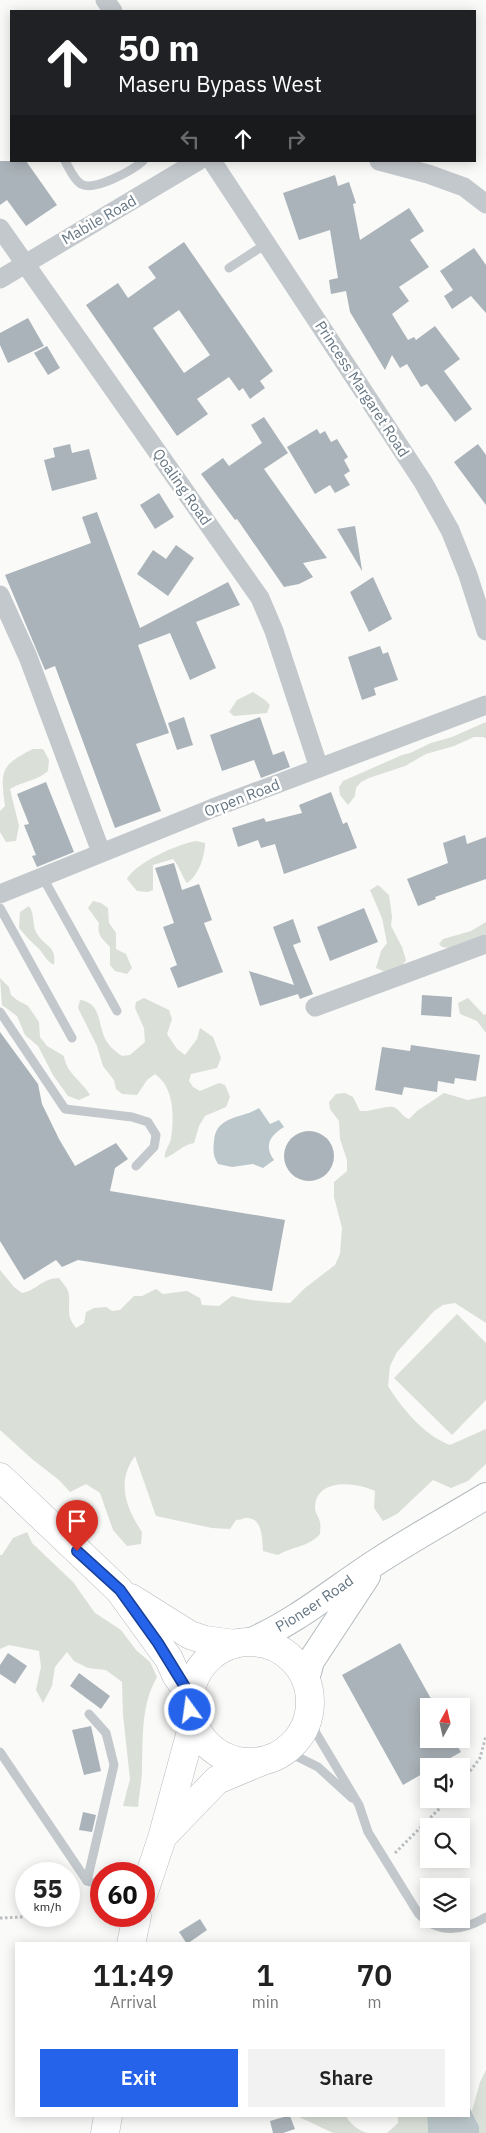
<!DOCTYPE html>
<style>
:root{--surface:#fff;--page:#f2f2f2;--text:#222;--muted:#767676;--accent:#2563eb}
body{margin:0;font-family:"IBM Plex Sans",sans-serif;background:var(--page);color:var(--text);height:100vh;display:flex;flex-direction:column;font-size:19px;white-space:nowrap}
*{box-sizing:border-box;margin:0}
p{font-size:16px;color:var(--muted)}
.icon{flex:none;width:28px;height:28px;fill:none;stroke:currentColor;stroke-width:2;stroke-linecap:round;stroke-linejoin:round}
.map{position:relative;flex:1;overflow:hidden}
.drawer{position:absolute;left:15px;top:1942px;width:455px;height:175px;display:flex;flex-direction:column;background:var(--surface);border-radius:0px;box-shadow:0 2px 12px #0003}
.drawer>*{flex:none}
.banner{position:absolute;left:10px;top:10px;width:466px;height:152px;border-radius:0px;box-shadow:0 2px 12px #0003;background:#202124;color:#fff;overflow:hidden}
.needle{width:32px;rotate:8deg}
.fabs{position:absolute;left:420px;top:1698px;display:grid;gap:10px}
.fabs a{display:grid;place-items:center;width:50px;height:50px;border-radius:0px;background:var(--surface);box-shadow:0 2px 12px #0003;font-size:25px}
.speed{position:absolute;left:15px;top:1862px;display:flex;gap:10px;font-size:25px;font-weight:700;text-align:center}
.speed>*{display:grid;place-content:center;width:65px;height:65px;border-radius:50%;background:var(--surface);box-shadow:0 2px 12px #0003;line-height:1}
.speed small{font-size:12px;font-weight:400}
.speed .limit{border:8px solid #d22;background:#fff;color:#111}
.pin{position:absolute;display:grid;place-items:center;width:42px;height:42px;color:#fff;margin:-51px -21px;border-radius:50% 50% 50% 0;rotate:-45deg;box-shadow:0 0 5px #0007}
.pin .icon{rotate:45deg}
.me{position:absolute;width:55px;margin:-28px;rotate:346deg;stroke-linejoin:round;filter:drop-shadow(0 0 4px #0008)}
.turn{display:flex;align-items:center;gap:18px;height:105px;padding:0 25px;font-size:22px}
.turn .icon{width:65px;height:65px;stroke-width:2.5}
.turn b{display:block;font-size:35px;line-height:42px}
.lanes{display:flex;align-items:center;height:48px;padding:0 25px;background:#0003;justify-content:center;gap:25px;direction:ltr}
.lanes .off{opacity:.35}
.eta{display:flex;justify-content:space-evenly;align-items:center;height:85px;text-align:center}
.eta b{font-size:30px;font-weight:600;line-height:35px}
.primary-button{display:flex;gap:10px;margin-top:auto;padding:10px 25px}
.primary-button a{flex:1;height:58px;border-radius:0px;background:var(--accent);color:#fff;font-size:20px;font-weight:600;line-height:58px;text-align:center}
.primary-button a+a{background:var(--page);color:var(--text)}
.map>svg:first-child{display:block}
.green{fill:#dadfd7}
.water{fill:#bbc7cb}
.building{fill:#aab3b9;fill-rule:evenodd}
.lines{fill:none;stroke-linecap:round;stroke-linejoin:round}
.secondary-casing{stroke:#b3babf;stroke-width:28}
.primary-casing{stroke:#b5babe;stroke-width:29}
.path{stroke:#bbbfc2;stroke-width:3;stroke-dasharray:2.5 2.5;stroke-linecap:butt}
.service{stroke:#c3c8cc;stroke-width:9}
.minor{stroke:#c3c8cc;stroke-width:19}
.secondary{stroke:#fff;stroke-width:26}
.primary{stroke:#fff;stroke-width:28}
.route-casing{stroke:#184099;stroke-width:12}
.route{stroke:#2563eb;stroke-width:9}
.labels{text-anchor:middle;stroke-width:5;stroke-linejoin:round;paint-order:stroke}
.street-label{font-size:15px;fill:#657683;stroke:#fff}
</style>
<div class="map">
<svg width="486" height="2133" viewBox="0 0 486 2133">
<rect width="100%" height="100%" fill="#fafaf8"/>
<g class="green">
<path d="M253,692L265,700L270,705L267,713L234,716L229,712L237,700Z"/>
<path d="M486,722V739L484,737H474L454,746L426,754L405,766L369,778L361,782L356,788L355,796L348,805L340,795L339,787L343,781L402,755L410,753L431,743L452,737Z"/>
<path d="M33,749H43L49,760L48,771C37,781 23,781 10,789L19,826L16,841L6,842L0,832V811L5,806C0,770 1,765 33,749Z"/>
<path d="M196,841L205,843C205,856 199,875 187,883C181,875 180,867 173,859L153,865V890L148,892L137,891L127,879C135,863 178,844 196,841Z"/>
<path d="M378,885L389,895L392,917L391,926L402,947L406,960L401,968L390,974L376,968L381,951L387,943L382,918L370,890Z"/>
<path d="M93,901L101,903L108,908L109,923L116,933V949L126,954L132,968L127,974L115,971L110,965V947C102,938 97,936 99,923L88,908Z"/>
<path d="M29,906C35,915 32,924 36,932C44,947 57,945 54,965C45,960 43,952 37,947C30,941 25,935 19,928L20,912Z"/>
<path d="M486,922V934C473,942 457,950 442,947L439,944L443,939L471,931Z"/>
<path d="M0,978L9,987L11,995L17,1000L28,1006L39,1022L40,1037L47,1046L64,1056C66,1073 82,1081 90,1095L79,1100L68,1096L53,1075L38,1046L25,1035L17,1016L2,1005Z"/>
<path d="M144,998L169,1010L172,1019L167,1034L177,1049L185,1055L197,1039L200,1028L213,1037L221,1058L217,1068L191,1074L189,1081L193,1087L200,1091L219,1083L225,1085L230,1097L226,1107L205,1116L199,1126L194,1143C182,1145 176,1154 165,1158C164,1151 169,1146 171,1139C174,1118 175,1088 155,1074L147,1080L137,1095L122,1094L116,1089L114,1080L103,1066L97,1046L78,1008L80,1000C103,1003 97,1027 107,1042C111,1048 116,1052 122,1056L130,1055L145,1042L144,1028L135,1008L136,1002Z"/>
<path d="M468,998L484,1015L486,1014V1033L477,1021L460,1014L458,1003Z"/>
<path d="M345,1093L353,1097L360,1111C371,1112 385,1105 393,1107C400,1109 402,1117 409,1119L417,1111L444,1093L468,1100L486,1096V1323L455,1303L443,1305L434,1311L397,1352L390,1366L388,1386C403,1410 424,1435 450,1445L486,1429V1464L468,1481L451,1488L433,1480L397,1514L383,1521L374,1508L375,1491C357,1482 315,1477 315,1508C315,1513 319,1517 320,1522C321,1526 320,1530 320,1534C309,1547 293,1546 278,1555L263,1551C262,1539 263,1516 245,1518C242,1519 239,1520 236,1520L230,1529L212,1528L156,1516L135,1456C116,1482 126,1508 142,1532L141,1544L127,1546L113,1530L100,1493L86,1484L70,1492L59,1480L32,1459L0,1430V1270L14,1287L22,1293C36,1291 40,1279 59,1278C63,1284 69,1289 69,1296C70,1310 66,1316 76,1328L84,1323L86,1312L94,1308L106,1307L112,1311L120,1310L134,1296H142L156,1289L163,1294L187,1291L200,1298L202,1305L219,1306L232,1296C251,1301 270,1302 290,1303L305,1288L335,1265L340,1254L342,1228L334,1197V1182L347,1171V1160L340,1139L339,1121L330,1109L329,1102L336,1094Z"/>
<path d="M457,1314L486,1343V1400L452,1435L394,1378Z"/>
<path d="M27,1532L32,1543L73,1582L95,1613L121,1630L136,1650L150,1662L157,1677C141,1705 143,1736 142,1768C142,1781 139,1794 138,1807L123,1806L130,1779L123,1715L122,1682L106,1670L88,1668L74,1661L67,1652L55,1667L52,1686L43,1703L36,1690L41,1667L39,1651L9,1645L0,1649V1555H2L13,1538Z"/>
<path d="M486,2070V2133H479V2126L472,2111L480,2082Z"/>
<path d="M297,2116H346C350,2124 359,2131 368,2133H333Z"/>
<path d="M398,2116H427L428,2133H387L398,2123Z"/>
</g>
<g class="water">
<path d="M259,1108L270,1124L279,1120L284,1127C271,1135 263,1145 274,1160L263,1168L253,1164L232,1167L218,1164C213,1156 213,1151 214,1141C216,1115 242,1119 259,1108Z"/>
<path d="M469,2106L479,2126V2133H428L427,2116H469Z"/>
</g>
<g class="building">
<path d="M0,161H26L57,205L26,226L7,200L0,205Z"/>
<path d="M335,175L338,186L349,182L356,203L353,204L360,240L409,208L424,231L410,240L429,267L399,287L409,301L392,314L408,340L414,337L416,340L435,326L460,359L444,371L472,409L455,422L427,384L421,387L407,364L400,368L392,355L385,370L350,312L346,291L331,294L329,280L338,278L330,230L299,240L283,193Z"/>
<path d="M184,242L273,371L260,381L265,388L250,399L243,388L239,391L229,377L197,399L208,414L177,436L86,305L118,283L128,298L156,278L148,267ZM179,310L210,355L184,373L153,328Z"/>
<path d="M474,248L486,265V313L471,296L452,309L444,296L453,290L440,271Z"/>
<path d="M28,318L44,346L8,363L0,345V333Z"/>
<path d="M47,346L60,368L48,375L34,353Z"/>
<path d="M264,417L288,453L264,469L327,558L303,563L313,577L299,584L284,587L237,519L235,520L201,474L223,458L229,466L262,443L251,425Z"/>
<path d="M317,429L320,434L325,431L331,442L337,439L348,457L344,460L350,471L344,475L350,485L335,493L330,485L315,494L287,447Z"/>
<path d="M70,444L72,453L89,449L97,479L52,491L44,460L55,457L53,448Z"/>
<path d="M478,444L486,455V505L454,462Z"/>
<path d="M159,493L174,517L155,529L140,505Z"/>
<path d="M97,512L140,628L228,582L240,605L196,622L216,668L190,680L170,633L138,645L169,733L136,744L161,811L115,828L55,666L45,670L5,575L91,543L82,517Z"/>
<path d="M355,526L362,570V571L337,529Z"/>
<path d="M176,545L194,558L168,596L137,574L153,550L166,559Z"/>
<path d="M373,577L392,619L369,632L350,592Z"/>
<path d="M380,646L383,654L388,652L398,680L374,688L376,695L362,700L348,657Z"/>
<path d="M184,717L193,745L177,750L168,723Z"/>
<path d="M260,717L273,755L284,751L290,767L261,778L254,760L222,771L210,735Z"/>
<path d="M46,782L74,852L37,867L32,856L36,855L24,825L29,824L17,794Z"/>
<path d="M331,792L343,824L347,822L357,848L284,874L275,844L261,848L258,840L238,847L232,828L264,818L266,822L302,813L299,805Z"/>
<path d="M465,835L467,844L486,837V879L435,897L436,899L418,906L407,879L448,863L443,843Z"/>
<path d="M174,863L182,890L199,884L212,920L204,923L223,972L178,988L170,968L177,965L163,927L174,923L155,868Z"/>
<path d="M364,908L378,942L330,961L317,927Z"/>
<path d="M293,919L301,942L293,945L313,994L300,999L298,994L260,1006L249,971L294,985L273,927Z"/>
<path d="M422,995L452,997L451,1017L421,1015Z"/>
<path d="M0,1032L38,1084L42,1104L59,1139L75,1166L116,1143L128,1159L115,1168L110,1191L285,1220L272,1291L78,1260L62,1267L56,1260L24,1280L0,1241Z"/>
<path d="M411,1045L480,1055L476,1081L455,1078L454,1084L438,1081L437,1092L404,1087L402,1095L375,1090L382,1047L410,1051Z"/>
<circle cx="309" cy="1156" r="25"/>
<path d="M400,1643L435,1706H429V1739H453L461,1752L436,1766H429V1770L403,1785L342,1675Z"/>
<path d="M8,1653L27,1666L15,1684L0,1674V1665Z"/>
<path d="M79,1673L110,1696L101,1709L70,1686Z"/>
<path d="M91,1726L101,1771L84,1775L72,1730Z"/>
<path d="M83,1812L96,1815L92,1832L79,1830Z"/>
<path d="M200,1919L207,1930L187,1944L179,1932Z"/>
<path d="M287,2116H290L295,2129L283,2133H273L270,2121Z"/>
</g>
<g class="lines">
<defs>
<g id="secondary">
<path id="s1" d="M249,1642C296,1622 336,1588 378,1561C413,1538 450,1518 486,1496"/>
<path d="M306,1680L311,1661L367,1576"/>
</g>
<g id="primary">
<path d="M0,1477L119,1590L169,1659L176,1675L190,1695"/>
<path d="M131,1598L190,1635L205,1640L235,1644"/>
<circle cx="250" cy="1702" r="60"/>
<path d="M164,1835L217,1780L260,1762"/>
<path d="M144,1892L162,1838L193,1724"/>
<path d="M131,1944L137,1916"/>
<path d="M105,2133L108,2116"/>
</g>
</defs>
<use href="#secondary" class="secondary-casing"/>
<use href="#primary" class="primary-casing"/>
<g class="path">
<path d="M461,1783L480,1758L486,1736"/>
<path d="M395,1853L449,1799"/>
<path d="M69,1898L78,1890"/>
<path d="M0,1918L42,1916"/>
</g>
<g class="service">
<path d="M65,161C69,168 74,180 81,184C94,192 133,170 143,161"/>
<path d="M229,268L266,244"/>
<path d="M42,876L117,1011"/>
<path d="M0,908L72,1038"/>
<path d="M0,1012L65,1109L132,1117L148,1122L156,1135L154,1147L136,1166"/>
<path d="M310,1709L316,1733L359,1805L368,1832L418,1913C438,1935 463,1931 486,1917"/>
<path d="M89,1714L106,1733L114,1765L87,1881L101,1885"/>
<path d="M0,1752L87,1881"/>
<path d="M278,1755L298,1757L318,1767L352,1798"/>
</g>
<g class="minor">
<path d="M105,0L113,11"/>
<path d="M212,161L423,482L450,530L468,575L486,631"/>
<path d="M379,161L428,174L464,187L486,204"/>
<path d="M0,228L260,598L274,631L319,768"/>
<path d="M0,279L198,161"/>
<path d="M0,595L28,657L101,852"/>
<path d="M0,894L213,808L486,705"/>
<path d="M315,1007L486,944"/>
</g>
<use href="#secondary" class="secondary"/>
<use href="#primary" class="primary"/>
</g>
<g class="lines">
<defs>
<path id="route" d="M77,1551L120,1590L158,1643L190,1695V1710"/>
</defs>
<use href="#route" class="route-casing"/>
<use href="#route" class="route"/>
</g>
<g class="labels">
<g class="street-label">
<text transform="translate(99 220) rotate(-30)" y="5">Mabile Road</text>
<text transform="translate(362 389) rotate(57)" y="5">Princess Margaret Road</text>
<text transform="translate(182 487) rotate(55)" y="5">Qoaling Road</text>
<text transform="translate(242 798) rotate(-21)" y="5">Orpen Road</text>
<text dy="5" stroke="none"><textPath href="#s1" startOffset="76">Pioneer Road</textPath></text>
</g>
</g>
</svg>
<div class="fabs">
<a><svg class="needle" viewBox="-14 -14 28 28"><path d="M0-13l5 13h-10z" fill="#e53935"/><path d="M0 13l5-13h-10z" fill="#767676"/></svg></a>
<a><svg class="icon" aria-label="sound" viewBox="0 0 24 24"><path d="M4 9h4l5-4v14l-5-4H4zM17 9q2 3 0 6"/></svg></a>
<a><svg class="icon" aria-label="search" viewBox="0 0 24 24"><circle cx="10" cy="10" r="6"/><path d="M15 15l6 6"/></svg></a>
<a><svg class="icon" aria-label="layers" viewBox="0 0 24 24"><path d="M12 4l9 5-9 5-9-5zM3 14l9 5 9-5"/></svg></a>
</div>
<div class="speed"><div>55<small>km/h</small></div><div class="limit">60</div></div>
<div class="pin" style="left:77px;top:1551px;background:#d93025"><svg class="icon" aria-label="arrive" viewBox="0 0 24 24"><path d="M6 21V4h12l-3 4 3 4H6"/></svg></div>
<svg class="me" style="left:190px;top:1710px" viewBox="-20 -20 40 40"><circle r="17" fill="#2563eb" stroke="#fff" stroke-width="3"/><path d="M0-11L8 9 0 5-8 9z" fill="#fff"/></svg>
<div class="banner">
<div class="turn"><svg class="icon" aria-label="ahead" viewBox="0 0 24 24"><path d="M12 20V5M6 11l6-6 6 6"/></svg><div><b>50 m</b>Maseru Bypass West</div></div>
<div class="lanes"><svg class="icon off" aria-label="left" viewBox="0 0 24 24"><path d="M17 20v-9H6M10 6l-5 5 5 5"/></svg><svg class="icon" aria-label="ahead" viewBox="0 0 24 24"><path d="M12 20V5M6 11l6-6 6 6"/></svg><svg class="icon off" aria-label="right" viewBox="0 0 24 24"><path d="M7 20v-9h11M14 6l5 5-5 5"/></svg></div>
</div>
<section class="drawer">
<div class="eta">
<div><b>11:49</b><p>Arrival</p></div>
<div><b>1</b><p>min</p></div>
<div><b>70</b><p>m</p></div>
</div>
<div class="primary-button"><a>Exit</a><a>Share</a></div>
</section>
</div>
